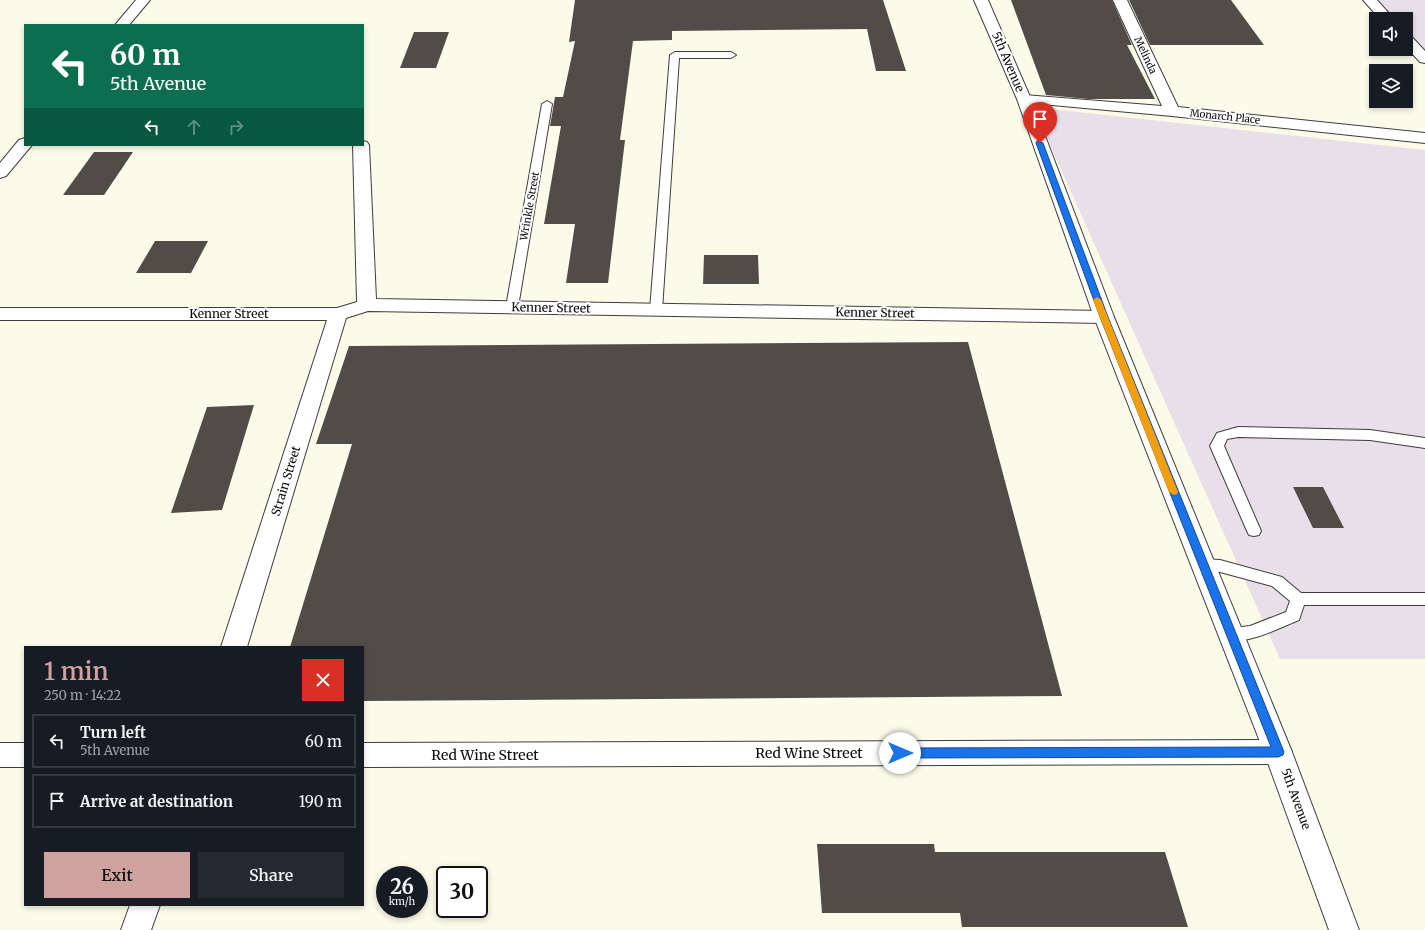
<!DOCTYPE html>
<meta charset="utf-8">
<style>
:root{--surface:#171b24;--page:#242831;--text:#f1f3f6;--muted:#9ea1a6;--line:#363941;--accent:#d0a29f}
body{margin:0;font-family:Merriweather,serif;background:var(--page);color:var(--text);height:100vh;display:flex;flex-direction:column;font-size:15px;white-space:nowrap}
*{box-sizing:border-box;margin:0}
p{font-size:13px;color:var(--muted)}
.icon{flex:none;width:22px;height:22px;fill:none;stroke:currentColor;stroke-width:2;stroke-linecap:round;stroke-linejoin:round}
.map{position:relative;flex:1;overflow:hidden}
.details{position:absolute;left:24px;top:646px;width:340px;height:260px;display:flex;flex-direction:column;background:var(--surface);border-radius:0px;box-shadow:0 2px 6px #0003}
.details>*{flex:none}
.banner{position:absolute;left:24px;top:24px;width:340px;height:122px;border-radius:0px;box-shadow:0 2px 6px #0003;background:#0b6e4f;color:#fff;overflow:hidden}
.fabs{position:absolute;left:1369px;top:12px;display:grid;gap:8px}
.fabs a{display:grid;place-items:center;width:44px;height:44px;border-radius:0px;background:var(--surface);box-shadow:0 2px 6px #0003;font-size:20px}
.speed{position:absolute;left:376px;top:866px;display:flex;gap:8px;font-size:20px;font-weight:700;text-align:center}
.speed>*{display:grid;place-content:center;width:52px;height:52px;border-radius:50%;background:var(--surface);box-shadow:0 2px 6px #0003;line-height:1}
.speed small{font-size:10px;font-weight:400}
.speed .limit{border:2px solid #111;border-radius:6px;background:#fff;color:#111}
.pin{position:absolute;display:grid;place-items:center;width:34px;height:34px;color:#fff;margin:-41px -17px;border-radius:50% 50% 50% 0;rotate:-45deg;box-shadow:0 0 4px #0007}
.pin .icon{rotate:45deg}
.me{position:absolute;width:44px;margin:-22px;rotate:90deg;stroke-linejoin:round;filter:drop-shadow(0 0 3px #0008)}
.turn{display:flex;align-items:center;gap:14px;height:84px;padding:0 20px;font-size:18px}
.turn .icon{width:52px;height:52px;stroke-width:2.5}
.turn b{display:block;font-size:28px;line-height:34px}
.lanes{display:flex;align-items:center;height:38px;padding:0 20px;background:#0003;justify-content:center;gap:20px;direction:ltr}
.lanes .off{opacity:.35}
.round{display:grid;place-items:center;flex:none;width:42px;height:42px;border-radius:0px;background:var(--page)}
.headline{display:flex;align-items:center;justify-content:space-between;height:68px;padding:0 20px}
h1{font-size:24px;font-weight:600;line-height:30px;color:var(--accent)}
.button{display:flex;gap:8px;margin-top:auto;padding:8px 20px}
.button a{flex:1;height:46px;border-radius:0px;background:var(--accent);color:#111;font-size:16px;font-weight:600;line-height:46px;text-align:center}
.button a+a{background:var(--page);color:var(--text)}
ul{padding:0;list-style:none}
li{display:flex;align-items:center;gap:12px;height:54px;margin:0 8px 6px;padding:0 12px;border:2px solid var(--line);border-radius:0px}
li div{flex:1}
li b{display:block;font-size:15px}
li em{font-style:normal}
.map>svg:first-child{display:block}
.industrial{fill:#e8dfe8}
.building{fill:#514c48}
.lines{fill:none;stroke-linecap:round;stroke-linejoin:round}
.service-casing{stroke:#3d3d3d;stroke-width:2}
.minor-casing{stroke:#3d3d3d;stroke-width:2}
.tertiary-casing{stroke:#3d3d3d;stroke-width:2}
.service{fill:#fff;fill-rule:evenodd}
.minor{fill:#fff;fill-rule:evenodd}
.tertiary{fill:#fff;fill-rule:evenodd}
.route{fill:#1a73e8;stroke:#114b97}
.slow{fill:#f59e0b}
.labels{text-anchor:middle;stroke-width:4;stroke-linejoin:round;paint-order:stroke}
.far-street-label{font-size:10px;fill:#0a0a0a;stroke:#fff}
.street-label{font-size:12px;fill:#0a0a0a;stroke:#fff}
.near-street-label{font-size:14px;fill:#0a0a0a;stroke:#fff}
</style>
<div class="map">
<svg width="1425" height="930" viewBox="0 0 1425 930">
<rect width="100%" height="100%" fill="#fcfbea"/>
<g class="industrial">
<path d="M1377,0H1425V50L1406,30V19H1395Z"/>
<path d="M1033,107L1425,150V659H1280Z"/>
</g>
<g class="building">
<path d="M575,0H883L906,71H876L867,29L672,31V40L633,41L620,140H625L608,283H566L575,224H544L561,126H550L555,97H563L575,41L569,42Z"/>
<path d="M1011,0H1112L1132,45H1127L1155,99H1088L1046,95Z"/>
<path d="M1129,0H1231L1264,45H1150Z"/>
<path d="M414,32H449L436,68H400Z"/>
<path d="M94,152H133L104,195H63Z"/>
<path d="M155,241H208L191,273H136Z"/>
<path d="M704,255H758L759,284H703Z"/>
<path d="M968,342L1062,696L363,701V647H290L352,444H316L349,346Z"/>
<path d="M254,405L222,510L171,513L207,407Z"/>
<path d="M1293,487H1323L1344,528H1313Z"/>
<path d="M817,844H934L935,852H1165L1188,927H962L960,913H822Z"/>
</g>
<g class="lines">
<defs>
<g id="service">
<path d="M675,52H731L736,55L731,58H679L662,310L660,313H652L650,310L670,55Z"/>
<path d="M547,101L552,104L518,307L516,310H508L506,307L542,104Z"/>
<path d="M1238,427L1370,430L1425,438V448L1370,440L1238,437L1227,439L1224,446L1261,531L1259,535L1254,536L1249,535L1247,531L1210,446L1217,433Z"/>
<path d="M1203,559L1220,560L1282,577L1301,593H1425V605H1304L1299,620C1279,628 1246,646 1225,639L1223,634L1225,629L1250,626L1286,612L1290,601L1272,586L1220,572L1198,569L1195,565L1198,561Z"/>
</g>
<g id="minor">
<path d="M136,0H150L129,25H115Z"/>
<path d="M1113,0H1127L1178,107L1425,133V143L1172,116L1019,102L1017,99L1019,96L1024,95L1162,106Z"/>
<path d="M1363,0H1377L1394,19H1380Z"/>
<path d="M1406,35L1411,36L1425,51V63L1420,62L1406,47Z"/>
<path d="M25,138V145H32L6,176L0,178V163L19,140Z"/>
<path d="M363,141L367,142L369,145L376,299L1104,311L1111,313L1114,317L1111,321L1104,323L368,311L346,318L247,647H221L327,320H0V308H337L357,302L353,145H363Z"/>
<path d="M1278,740L1288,744L1292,752L1288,760L1278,764L363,767V743Z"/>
<rect x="0" y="743" width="25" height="24"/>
<path d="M130,905H160L151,930H121Z"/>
</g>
<path id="tertiary" d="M974,0H988L1031,99L1114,317L1292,752L1359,930H1329L1264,752L1094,317L1017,99Z"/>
</defs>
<use href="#service" class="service-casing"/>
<use href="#minor" class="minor-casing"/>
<use href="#tertiary" class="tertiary-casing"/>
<use href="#service" class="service"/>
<use href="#minor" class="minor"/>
<use href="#tertiary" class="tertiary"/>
</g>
<path class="route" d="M1037,141L1043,143L1108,317L1284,752L1283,755L1278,757L900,758L896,757L894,753L896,750L900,748L1271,747L1100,317L1036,143Z"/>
<path class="slow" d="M1097,297L1101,300L1178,492L1177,494L1174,495L1169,492L1093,300Z"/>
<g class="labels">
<g class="far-street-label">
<text transform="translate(1146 55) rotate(65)" y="4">Melinda</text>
<text transform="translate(1225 116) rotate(6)" y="4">Monarch Place</text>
<text transform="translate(529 206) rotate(-80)" y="4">Wrinkle Street</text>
</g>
<g class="street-label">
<text transform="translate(1008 62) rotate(67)" y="4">5th Avenue</text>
<text transform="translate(551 308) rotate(1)" y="4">Kenner Street</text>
<text transform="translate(875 313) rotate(1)" y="4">Kenner Street</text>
<text x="229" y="318">Kenner Street</text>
<text transform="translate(286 481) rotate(-73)" y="4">Strain Street</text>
<text transform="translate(1296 799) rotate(70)" y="4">5th Avenue</text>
</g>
<g class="near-street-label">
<text x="809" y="758">Red Wine Street</text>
<text x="485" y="760">Red Wine Street</text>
</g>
</g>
</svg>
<div class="fabs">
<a><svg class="icon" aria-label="sound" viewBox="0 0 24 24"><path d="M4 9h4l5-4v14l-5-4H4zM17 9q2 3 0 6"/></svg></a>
<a><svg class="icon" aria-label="layers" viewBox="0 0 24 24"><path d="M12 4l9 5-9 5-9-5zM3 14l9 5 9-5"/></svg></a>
</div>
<div class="speed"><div>26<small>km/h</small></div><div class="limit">30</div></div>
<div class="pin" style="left:1040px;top:143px;background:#d93025"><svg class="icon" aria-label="arrive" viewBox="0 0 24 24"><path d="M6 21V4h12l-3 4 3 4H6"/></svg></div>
<svg class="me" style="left:900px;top:753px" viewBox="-20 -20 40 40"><circle r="19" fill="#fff"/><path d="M0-13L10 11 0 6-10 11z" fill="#1a73e8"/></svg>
<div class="banner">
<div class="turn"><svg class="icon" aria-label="left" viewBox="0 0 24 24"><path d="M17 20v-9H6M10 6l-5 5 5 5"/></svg><div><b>60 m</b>5th Avenue</div></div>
<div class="lanes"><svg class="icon" aria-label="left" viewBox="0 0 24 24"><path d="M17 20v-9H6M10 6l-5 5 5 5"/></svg><svg class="icon off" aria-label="ahead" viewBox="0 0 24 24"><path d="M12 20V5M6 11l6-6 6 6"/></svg><svg class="icon off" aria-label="right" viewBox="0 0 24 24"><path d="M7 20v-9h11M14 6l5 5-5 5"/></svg></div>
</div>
<section class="details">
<div class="headline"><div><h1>1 min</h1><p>250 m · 14:22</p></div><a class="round" style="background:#d93025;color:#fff"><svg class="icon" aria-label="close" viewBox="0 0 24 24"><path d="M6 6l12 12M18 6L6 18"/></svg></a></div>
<ul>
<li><svg class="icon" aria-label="left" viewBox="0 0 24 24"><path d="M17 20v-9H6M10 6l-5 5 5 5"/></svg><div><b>Turn left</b><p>5th Avenue</p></div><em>60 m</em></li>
<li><svg class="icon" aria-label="arrive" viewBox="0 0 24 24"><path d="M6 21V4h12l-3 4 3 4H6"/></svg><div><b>Arrive at destination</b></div><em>190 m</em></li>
</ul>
<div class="button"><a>Exit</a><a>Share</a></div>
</section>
</div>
